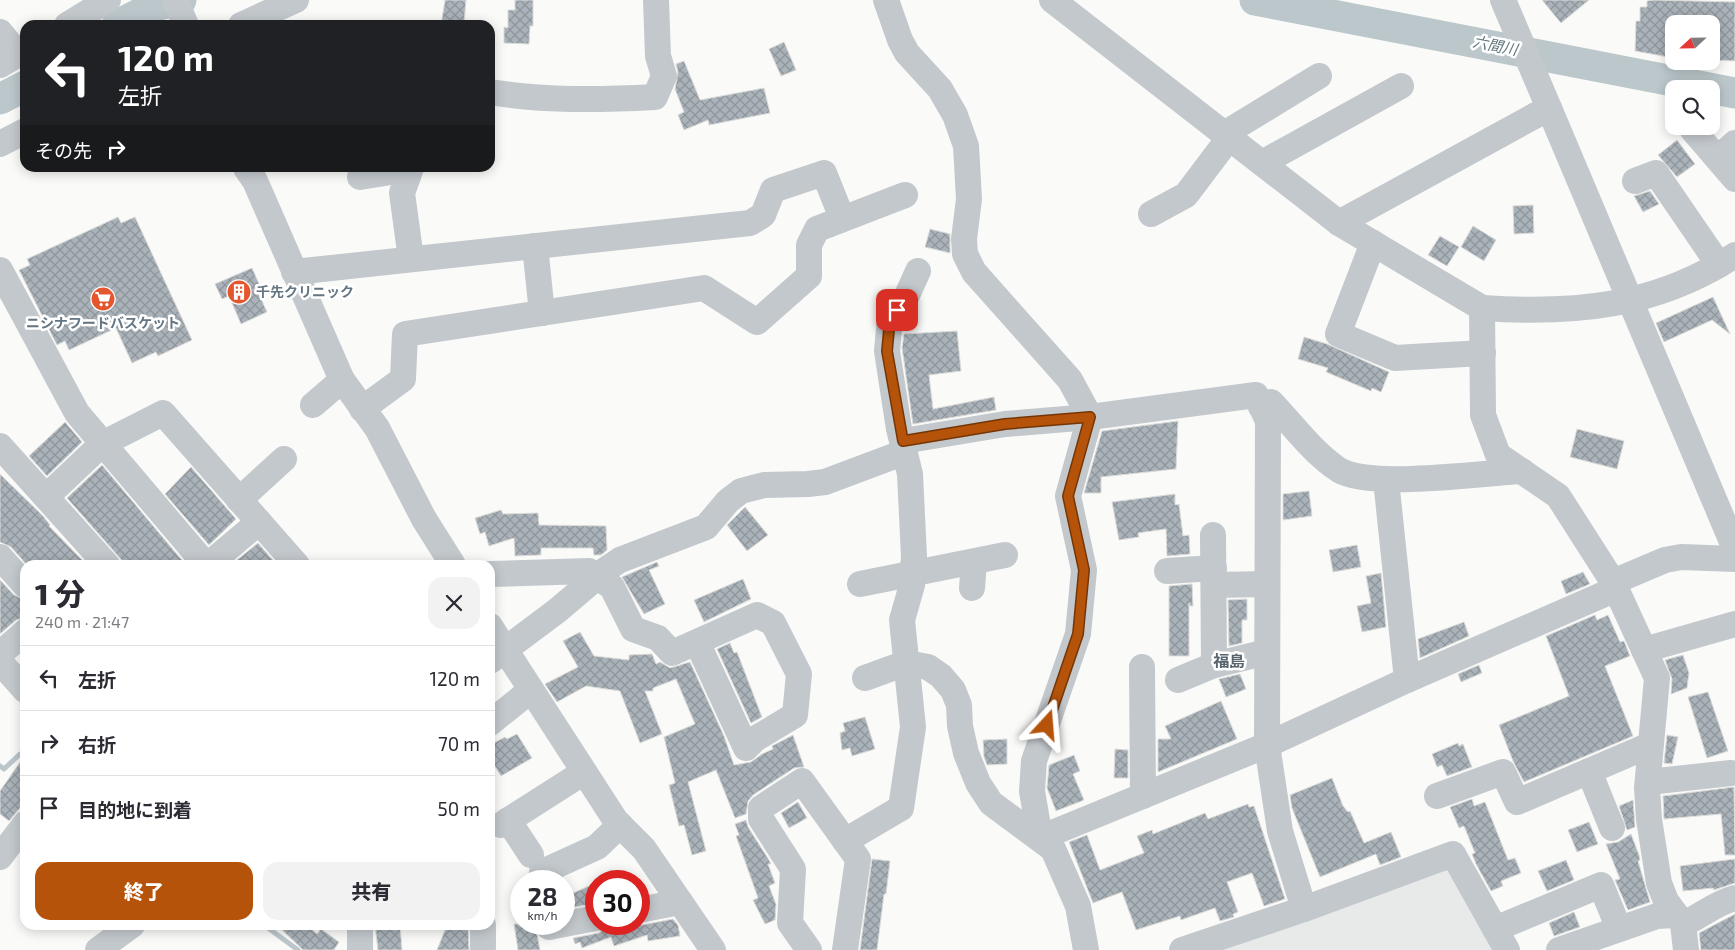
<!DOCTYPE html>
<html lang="ja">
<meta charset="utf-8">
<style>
:root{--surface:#fff;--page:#f2f2f3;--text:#2b2b33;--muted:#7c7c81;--line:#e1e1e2;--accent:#b45309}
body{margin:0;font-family:"Exo 2","Noto Sans JP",sans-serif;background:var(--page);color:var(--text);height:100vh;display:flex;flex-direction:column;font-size:19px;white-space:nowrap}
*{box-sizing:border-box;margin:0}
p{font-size:16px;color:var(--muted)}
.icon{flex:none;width:28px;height:28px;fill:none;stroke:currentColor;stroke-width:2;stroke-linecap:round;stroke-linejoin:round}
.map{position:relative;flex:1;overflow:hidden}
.details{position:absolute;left:20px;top:560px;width:475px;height:370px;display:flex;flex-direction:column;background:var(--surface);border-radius:15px;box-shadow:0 2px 12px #0003}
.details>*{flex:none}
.top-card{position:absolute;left:20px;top:20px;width:475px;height:152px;border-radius:15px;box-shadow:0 2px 12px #0003;background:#202124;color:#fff;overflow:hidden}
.needle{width:32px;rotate:248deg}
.tools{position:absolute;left:1665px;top:15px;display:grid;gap:10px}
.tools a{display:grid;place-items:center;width:55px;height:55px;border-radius:10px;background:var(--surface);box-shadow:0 2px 12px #0003;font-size:25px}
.speed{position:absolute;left:510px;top:870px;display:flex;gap:10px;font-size:25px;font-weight:700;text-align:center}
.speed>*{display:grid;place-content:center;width:65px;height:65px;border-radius:50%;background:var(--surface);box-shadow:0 2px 12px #0003;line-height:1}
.speed small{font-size:12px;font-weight:400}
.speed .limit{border:8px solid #d22;background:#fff;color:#111}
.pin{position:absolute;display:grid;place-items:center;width:42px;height:42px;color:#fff;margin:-21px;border-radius:10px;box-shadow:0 2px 8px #0006}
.me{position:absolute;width:55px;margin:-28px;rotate:19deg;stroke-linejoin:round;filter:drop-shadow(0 0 4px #0008)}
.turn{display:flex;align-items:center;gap:18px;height:105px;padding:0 15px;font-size:22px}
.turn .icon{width:65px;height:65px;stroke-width:2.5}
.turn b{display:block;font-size:35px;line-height:42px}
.then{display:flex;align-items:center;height:48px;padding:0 15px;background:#0003;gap:10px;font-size:19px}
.round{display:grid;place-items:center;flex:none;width:52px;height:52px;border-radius:15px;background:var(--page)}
.headline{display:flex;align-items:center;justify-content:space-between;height:85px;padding:0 15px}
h1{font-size:30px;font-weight:800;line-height:38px}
.primary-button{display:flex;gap:10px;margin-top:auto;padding:10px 15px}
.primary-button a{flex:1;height:58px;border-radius:15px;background:var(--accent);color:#fff;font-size:20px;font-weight:800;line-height:58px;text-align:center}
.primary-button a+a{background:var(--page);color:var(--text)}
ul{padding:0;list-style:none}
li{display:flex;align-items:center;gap:15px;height:65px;padding:0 15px;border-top:1px solid var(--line)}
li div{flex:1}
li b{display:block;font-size:19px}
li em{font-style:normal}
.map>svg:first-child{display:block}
.built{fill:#e8e9e9}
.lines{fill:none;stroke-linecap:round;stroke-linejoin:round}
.stream{stroke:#bbc7cb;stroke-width:5}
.river{stroke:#bbc7cb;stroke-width:31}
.building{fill:url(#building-cross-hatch);stroke:#dcdcda}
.minor{stroke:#c3c8cc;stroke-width:26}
.route-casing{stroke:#753606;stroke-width:12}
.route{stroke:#b45309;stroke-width:9}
.labels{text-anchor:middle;stroke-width:5;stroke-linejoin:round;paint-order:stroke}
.poi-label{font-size:14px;font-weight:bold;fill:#657683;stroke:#fff;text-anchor:start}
.water-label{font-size:15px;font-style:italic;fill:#60757c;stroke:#fff}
.quarter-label{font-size:16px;font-weight:bold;fill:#57646e;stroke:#fff}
</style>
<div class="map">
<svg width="1735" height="950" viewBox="0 0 1735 950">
<defs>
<pattern id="building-cross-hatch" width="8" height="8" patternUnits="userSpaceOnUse" patternTransform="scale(1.25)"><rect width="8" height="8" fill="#aab3b9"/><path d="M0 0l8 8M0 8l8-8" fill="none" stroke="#8e969c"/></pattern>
</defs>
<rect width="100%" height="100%" fill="#fafaf8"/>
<path class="built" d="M1450,869L1495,950H1208Z"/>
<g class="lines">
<g class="stream">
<path d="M0,766L4,769L20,754L25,758"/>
<path d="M264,925L298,950"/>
</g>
<g class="river">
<path d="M1255,0L1735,93"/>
<path d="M117,25L155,6L181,0"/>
<path d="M0,99L25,86"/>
</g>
</g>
<g class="building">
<path d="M445,0H466L464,25H441Z"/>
<path d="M515,0H533V26H530L529,44L504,43V27L508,28V10H515Z"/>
<path d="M1542,0H1589L1561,23Z"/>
<path d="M1654,0L1735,2V61L1711,60V24H1674V58L1635,51L1636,21H1640V7H1647V1Z"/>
<path d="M784,42L796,70L781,76L769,49Z"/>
<path d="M684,61L700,100L764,88L770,113L709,125L708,120L684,130L678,115L684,112L675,89L678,72L676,64Z"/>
<path d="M1677,140L1695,164L1677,177L1658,155Z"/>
<path d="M1650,191L1659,204L1643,212L1634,196Z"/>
<path d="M1533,205L1534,233L1514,234L1513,206Z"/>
<path d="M118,217L121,223L135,217L192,340L158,356L156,352L132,363L116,328L69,350L65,341L57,345L19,270L30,265L27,259Z"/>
<path d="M1473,226L1496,240L1484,261L1461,247Z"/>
<path d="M930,229L950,234V253L925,247Z"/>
<path d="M1440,236L1459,247L1447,266L1428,255Z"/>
<path d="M252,268L260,286L256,288L267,312L241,324L229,296L222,299L215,284Z"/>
<path d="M1713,297L1730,334L1712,320L1664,342L1656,323Z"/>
<path d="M957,331L961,371L929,375L933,409L994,397L996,410L913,424L902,348L904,334Z"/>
<path d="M1304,337L1327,344L1389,372L1381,392L1372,388L1371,391L1326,372L1328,368L1298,359Z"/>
<path d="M1178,421L1176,469L1101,477V493H1084L1102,431Z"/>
<path d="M65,422L82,442L47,476L29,456Z"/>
<path d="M1577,429L1624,441L1617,469L1570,457Z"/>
<path d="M102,465L186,565H126L67,498Z"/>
<path d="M191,467L236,519L209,545L165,494Z"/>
<path d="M0,474L43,516L50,525L49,526L87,565H27L11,547L0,542Z"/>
<path d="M1309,491L1312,516L1283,520V494Z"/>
<path d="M1175,494V505L1179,504L1183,536L1189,535L1190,554L1167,556L1166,529L1138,533L1139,537L1119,540L1112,502Z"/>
<path d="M745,507L768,535L747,551L727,525Z"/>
<path d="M501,510L503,514L538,513L539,525L606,526L607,550L601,555H594L593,548H541V555L515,556L514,538L489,546L485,532L480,534L475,518Z"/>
<path d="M258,543L277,565H231Z"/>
<path d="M1357,545L1361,567L1333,572L1329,550Z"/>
<path d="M657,562L659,566L649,570L665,604L644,614L622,577Z"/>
<path d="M1583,572L1590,584L1566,594L1561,581Z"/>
<path d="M1381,573L1386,627L1362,632L1357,606L1371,603L1366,576Z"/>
<path d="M743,579L751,599L704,622L694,600Z"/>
<path d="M0,580L14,595L25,600V617L16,620L0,634Z"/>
<path d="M1192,584L1193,606H1190L1189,603V656H1169V586Z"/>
<path d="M1247,599V620H1242V643L1229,646L1228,600Z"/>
<path d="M1595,615L1597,620L1608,615L1620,642L1624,641L1630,656L1605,666L1633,736L1524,782L1513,761L1499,725L1569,696L1546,636Z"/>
<path d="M1464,622L1469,636L1420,658L1418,639Z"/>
<path d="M580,632L594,656L629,660V655L652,654L656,664L660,662L670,668L690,662L724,736L734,765L751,762L762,754L773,749L772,746L793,735L804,767L794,768L753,795L748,801L746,814L735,818L716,770L688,782L706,851L692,855L684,825L679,826L669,785L675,783L664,737L695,724L676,679L653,688V691H645L662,734L640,743L620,691L586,686L557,702L545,684L578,667L563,641Z"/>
<path d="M730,643L734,653L737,652L762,717L751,723L717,649Z"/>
<path d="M1683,655L1689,673L1687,688L1671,694L1672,679L1665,660Z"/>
<path d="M1479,665L1482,673L1461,682L1458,674Z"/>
<path d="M1240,674L1246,689L1226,697L1219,679Z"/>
<path d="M1708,692L1728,751L1707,758L1688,697Z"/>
<path d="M1221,701L1237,739L1158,772V739H1171L1165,726Z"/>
<path d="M865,717L875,749L852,756L850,748L842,750L840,733L845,731L843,723Z"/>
<path d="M517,734L532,758L501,776L490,758V745L505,737L507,739Z"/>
<path d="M1667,735L1678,737L1672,764L1664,763Z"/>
<path d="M1007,739V764L987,765L984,757L983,740Z"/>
<path d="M1458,743L1459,746L1463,744L1472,767L1447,776L1442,765L1437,767L1432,754Z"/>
<path d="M1115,749L1128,750V778H1114Z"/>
<path d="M25,755V802L9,821L0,814V791Z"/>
<path d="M1074,755L1080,771L1073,774L1084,800L1056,811L1047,788L1049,765Z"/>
<path d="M1332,778L1343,806L1348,812L1350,811L1364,843L1391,832L1401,857L1380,865L1376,854L1320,877L1292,808L1290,795Z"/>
<path d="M1734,787L1735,855H1725L1721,814L1664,819L1663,796Z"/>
<path d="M1472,799L1474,806L1485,802L1508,860L1515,858L1521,873L1501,881L1503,886L1491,891L1476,864L1472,854L1475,853L1464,826L1459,828L1450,807Z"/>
<path d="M1633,800L1635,827L1627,830L1619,806Z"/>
<path d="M798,802L807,818L789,828L781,813Z"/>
<path d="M1248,804L1249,807L1254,806L1285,899L1264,906L1252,873L1227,882L1238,912L1233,914L1234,917L1220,921L1215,908L1181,920L1180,916L1136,930L1122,892L1093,903L1069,842L1087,835L1100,870L1144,853L1137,836L1152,830L1153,834L1205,813L1208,819Z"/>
<path d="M746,820L748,827L769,860L771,864H768L775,883L769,886L776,904L775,920L765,924L753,900L758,898L736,836L739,835L735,824Z"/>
<path d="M1589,822L1598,844L1577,852L1568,830Z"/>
<path d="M1631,834L1639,855L1640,860L1638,861L1650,902L1628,910L1615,880L1620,879L1606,844L1618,842Z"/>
<path d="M872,859L890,861L886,894H884L877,950H860Z"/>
<path d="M1735,859V883L1714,890L1713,888L1683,891L1680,866Z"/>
<path d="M1566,860L1574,880L1547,891L1538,871Z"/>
<path d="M596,883V903L564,909V897Z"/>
<path d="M1574,912L1580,927L1554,936L1549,923Z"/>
<path d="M1735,914V950H1701L1699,933Z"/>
<path d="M673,919L678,925L680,936L648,941L647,935L614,946L611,937L582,948L580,942L575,944L573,938L599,933L610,924L642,925Z"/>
<path d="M514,924H535L540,950H518Z"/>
<path d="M277,925H307L317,934L321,929L339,942L334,950H303Z"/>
<path d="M375,925H400L402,950H378Z"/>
<path d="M447,925H468L469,950H437Z"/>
</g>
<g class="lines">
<g class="minor">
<path d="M175,0L186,25"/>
<path d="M886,0L900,40L907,53L940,89L955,115L966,146L969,199L964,239L965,254L974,272L1070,380L1090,417L1068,496L1084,570L1078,634L1034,761L1032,791L1040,838"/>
<path d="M1052,0L1339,223L1482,308L1483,415L1498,455L1558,496L1613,582L1657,678L1647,788L1649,819L1659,883L1666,901L1683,924L1686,950"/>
<path d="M1503,0L1549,108"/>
<path d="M67,25L108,0"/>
<path d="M241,25L296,0"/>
<path d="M0,32L18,54"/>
<path d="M0,65L25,50"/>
<path d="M490,92C544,101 600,100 655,97L664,76L658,56L656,0"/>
<path d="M1692,129L1735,179"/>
<path d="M1224,134L1319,76"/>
<path d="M0,144L25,131"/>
<path d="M1718,158L1735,143"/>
<path d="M1262,163L1401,86"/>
<path d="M246,168L255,181L342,380L377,428L424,519L453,565"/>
<path d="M411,168L402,193L411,259"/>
<path d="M360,177L410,169"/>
<path d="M1635,181L1656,173L1719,265"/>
<path d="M1151,214L1186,195L1229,138"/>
<path d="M1339,223L1549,108L1735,549"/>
<path d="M1373,243L1338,334L1395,358L1483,353"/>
<path d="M535,246L542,313"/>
<path d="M0,270L77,413L206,565"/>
<path d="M294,272L750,223L763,215L773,190L824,173L842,218"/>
<path d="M1482,308C1574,314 1656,307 1735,255"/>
<path d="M313,405L342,380"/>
<path d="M1261,407L1271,402C1294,426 1312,452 1339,470C1371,489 1481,473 1522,471"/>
<path d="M362,409L403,379L405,334L704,288L757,322L809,276V245L817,229L905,195"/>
<path d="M903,441L1005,424L1090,417L1256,395L1268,421L1267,745L1280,831L1304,909"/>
<path d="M0,446L107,565"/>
<path d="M1386,480L1407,680"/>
<path d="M46,497L102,444L163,413L297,565"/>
<path d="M239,500L284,459"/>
<path d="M1213,535L1214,665"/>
<path d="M0,557L25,585"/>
<path d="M208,565L259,522"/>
<path d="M1167,571L1214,568"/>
<path d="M490,574L589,571L612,587L633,629L658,638L672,653L757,615L773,623L799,674L795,715L755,739L746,748L697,642"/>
<path d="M1613,582L1665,560L1681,557L1735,559"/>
<path d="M860,584L1005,555"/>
<path d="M1214,585L1267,584"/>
<path d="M972,588L974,562"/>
<path d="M490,626L616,821L644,849L713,950"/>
<path d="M1644,650L1735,624"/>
<path d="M0,654L25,632"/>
<path d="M490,661L558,610L605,570L620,560L706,527L728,501L741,491L764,485L808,484L825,482L905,452"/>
<path d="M0,662L25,690"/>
<path d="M1142,667L1143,796"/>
<path d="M865,678L906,663L928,667L941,676L953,690L959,705L960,726L966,753L978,783L991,803L1053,849L1078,906L1086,950"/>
<path d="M1178,680L1214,665L1267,652"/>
<path d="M490,723L531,690"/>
<path d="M1589,771L1612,828"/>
<path d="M1648,782L1731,773"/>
<path d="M1437,796L1503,772L1517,802L1650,745"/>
<path d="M508,820L531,855"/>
<path d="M501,825L584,772"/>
<path d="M1040,838L1267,745L1407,680L1616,589"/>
<path d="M845,841L901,808L913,727L902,620L912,585L914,557L910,474L899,429L887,351L890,319L904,302L918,271"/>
<path d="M0,857L25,824"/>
<path d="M542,872L597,847L620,825"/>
<path d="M639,910L680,902"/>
<path d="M1683,924C1702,916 1715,903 1735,898"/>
<path d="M549,927L596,918"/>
<path d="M1495,929L1601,885L1619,929"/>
<path d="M483,947V925"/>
<path d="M98,950L132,925"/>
<path d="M360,950V925"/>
<path d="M809,950L790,923L793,869L761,819V808L802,781L858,859L845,950"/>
<path d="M1182,950L1304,909L1453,854L1507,950"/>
<path d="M1559,950L1657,916L1676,915"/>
</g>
</g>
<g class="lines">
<defs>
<path id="route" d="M897,310L890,319L887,351L903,441L1005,424L1090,417L1068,496L1084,570L1078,634L1047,725"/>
</defs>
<use href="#route" class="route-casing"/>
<use href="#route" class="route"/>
</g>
<defs>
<symbol id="building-disc" viewBox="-11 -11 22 22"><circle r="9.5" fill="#e4572e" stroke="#fff"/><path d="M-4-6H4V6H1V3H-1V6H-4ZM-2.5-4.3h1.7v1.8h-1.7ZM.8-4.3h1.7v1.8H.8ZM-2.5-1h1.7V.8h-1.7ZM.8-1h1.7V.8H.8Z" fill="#fff"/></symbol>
<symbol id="supermarket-disc" viewBox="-11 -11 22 22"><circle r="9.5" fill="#e4572e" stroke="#fff"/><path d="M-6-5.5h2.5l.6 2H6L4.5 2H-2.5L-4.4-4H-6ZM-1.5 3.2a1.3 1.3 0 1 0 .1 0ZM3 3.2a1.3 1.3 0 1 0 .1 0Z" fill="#fff"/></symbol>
</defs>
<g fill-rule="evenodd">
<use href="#building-disc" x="225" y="278" width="28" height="28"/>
<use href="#supermarket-disc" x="89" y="285" width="28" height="28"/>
</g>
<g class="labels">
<g class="poi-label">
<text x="256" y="297">千先クリニック</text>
<text x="103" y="328" text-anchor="middle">ニシナフードバスケット</text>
</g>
<g class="water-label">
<text transform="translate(1495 46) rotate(11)" y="5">六間川</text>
</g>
<g class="quarter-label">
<text x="1229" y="667">福島</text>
</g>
</g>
</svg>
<div class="tools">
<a><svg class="needle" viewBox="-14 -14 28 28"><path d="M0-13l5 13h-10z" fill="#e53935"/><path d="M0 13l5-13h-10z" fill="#7c7c81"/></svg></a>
<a><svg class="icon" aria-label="search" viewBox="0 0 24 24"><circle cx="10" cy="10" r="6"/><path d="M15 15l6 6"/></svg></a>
</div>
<div class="speed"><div>28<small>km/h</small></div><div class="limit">30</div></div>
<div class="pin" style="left:897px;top:310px;background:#d93025"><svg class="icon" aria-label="arrive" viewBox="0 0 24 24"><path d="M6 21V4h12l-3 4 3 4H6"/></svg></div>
<svg class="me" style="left:1047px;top:725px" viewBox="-20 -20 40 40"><path d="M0-17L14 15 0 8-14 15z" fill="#b45309" stroke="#fff" stroke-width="4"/></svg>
<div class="top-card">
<div class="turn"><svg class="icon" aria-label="left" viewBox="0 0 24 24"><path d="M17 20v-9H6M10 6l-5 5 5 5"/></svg><div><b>120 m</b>左折</div></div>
<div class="then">その先<svg class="icon" aria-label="right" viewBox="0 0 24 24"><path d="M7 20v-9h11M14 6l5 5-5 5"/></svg></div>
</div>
<section class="details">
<div class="headline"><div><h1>1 分</h1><p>240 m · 21:47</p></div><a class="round"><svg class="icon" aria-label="close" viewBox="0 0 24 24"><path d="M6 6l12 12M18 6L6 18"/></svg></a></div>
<ul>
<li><svg class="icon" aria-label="left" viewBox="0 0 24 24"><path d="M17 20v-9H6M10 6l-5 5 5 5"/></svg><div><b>左折</b></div><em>120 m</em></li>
<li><svg class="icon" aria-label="right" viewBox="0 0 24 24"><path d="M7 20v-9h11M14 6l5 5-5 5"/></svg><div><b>右折</b></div><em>70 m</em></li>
<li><svg class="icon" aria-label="arrive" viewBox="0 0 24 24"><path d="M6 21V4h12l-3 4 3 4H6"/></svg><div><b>目的地に到着</b></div><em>50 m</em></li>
</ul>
<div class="primary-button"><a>終了</a><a>共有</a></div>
</section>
</div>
